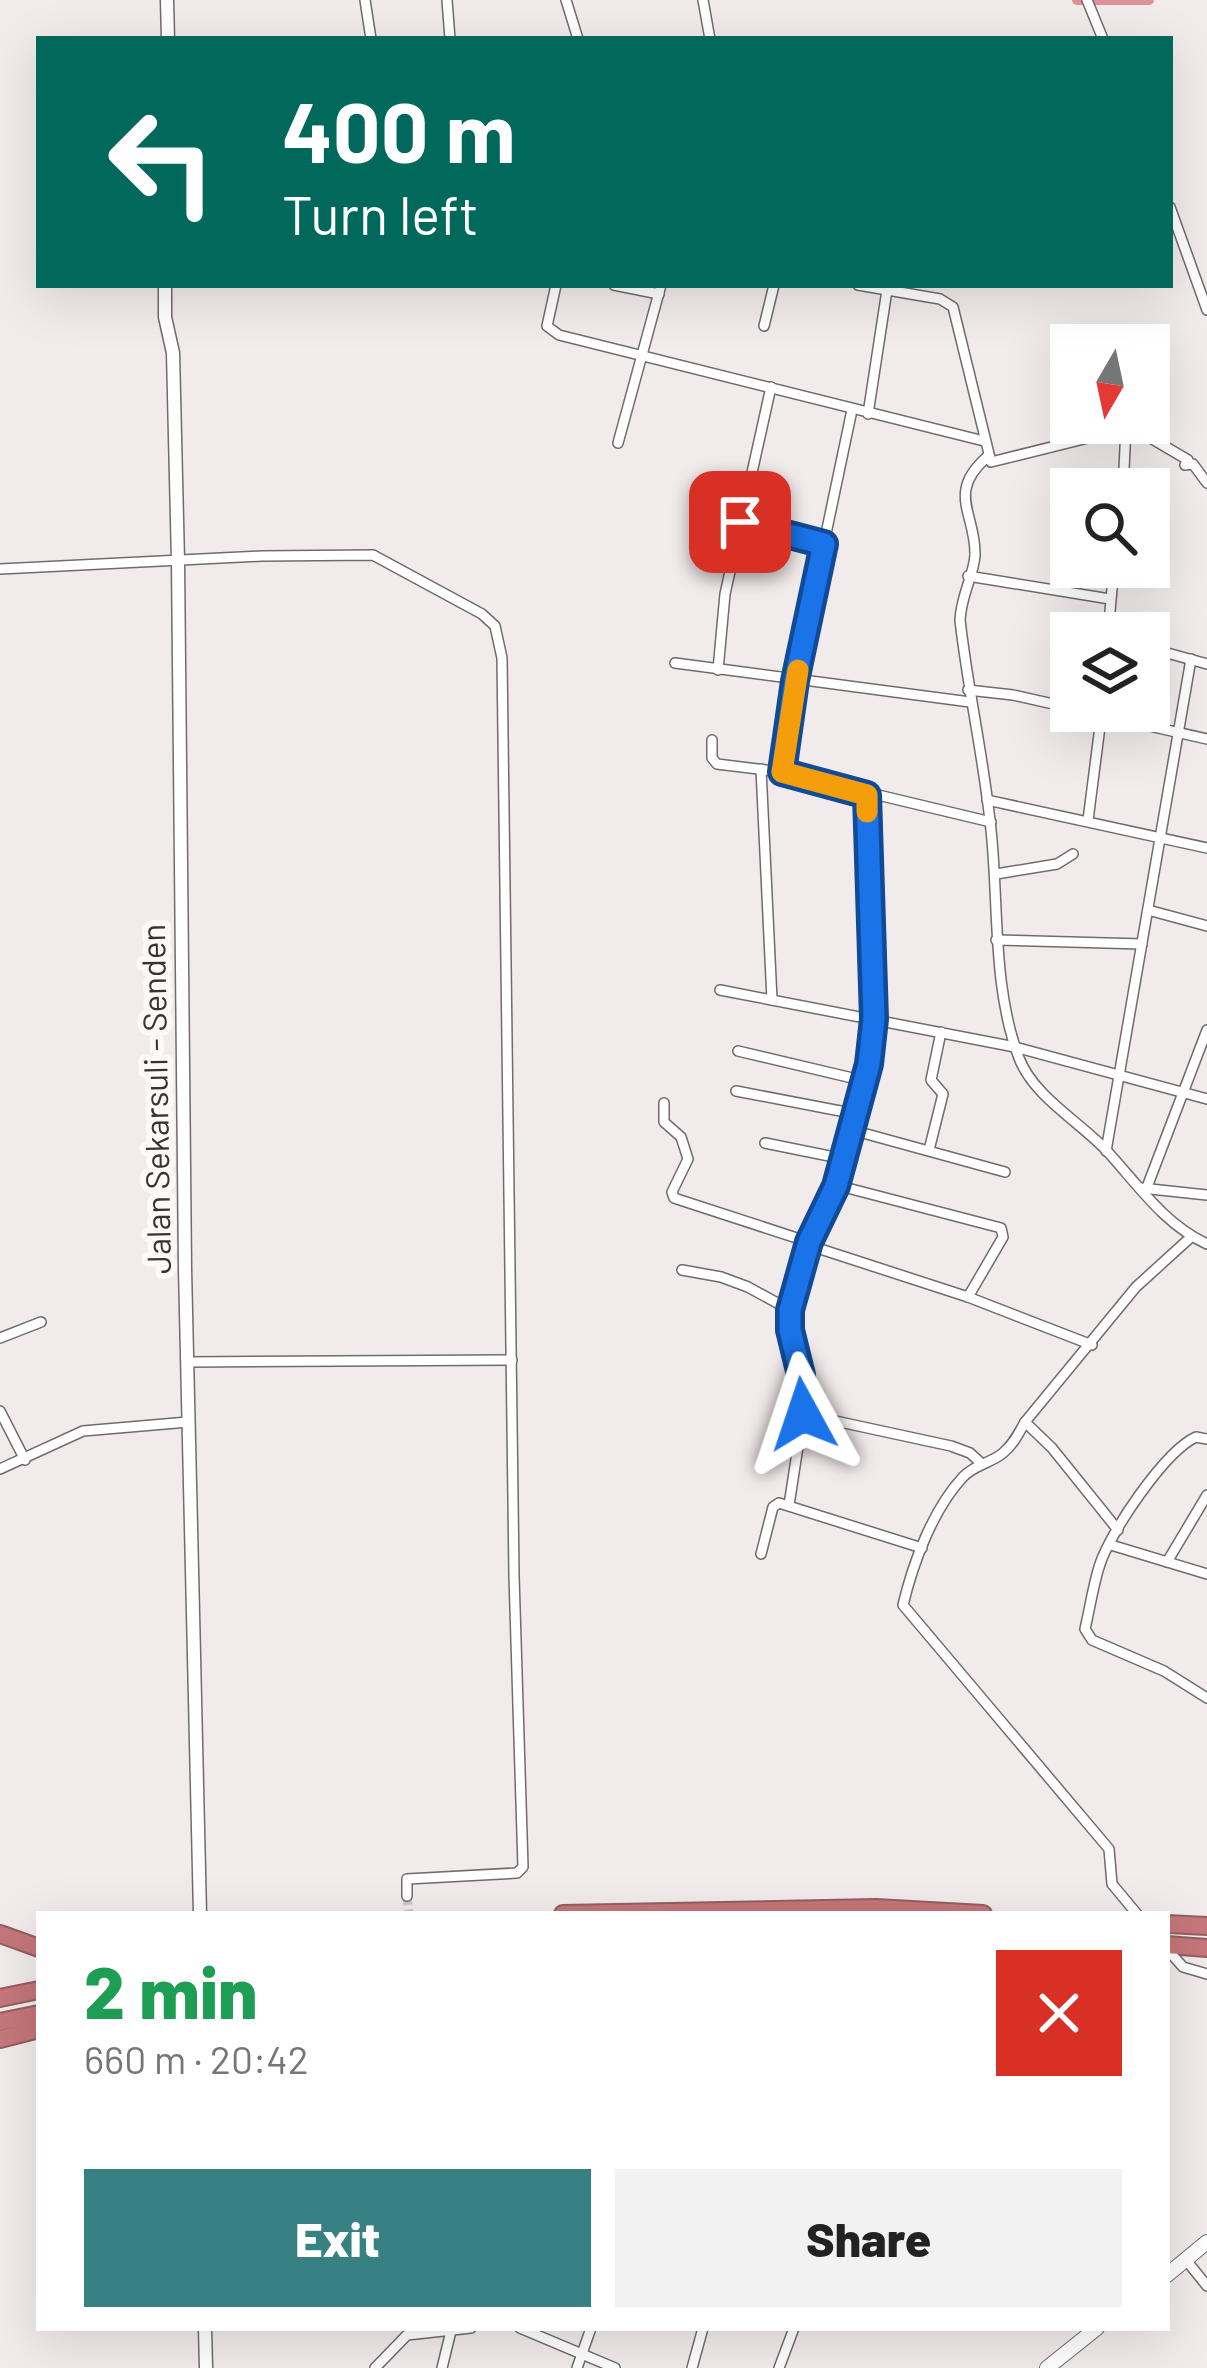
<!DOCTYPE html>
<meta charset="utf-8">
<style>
:root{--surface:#fff;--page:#f2f2f2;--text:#222;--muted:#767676;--accent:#388182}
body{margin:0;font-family:Barlow,sans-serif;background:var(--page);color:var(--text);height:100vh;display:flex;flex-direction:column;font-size:45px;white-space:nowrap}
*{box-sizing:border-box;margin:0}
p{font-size:39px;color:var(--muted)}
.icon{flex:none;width:66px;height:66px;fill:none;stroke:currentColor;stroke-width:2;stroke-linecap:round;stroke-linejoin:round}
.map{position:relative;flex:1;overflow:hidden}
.details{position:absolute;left:36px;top:1911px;width:1134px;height:420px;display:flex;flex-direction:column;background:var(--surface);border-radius:0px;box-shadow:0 12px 48px #0002}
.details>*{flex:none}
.guide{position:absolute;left:36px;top:36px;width:1137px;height:252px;border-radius:0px;box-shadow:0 12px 48px #0002;background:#00695c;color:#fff;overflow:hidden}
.needle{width:78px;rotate:189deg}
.fabs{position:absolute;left:1050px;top:324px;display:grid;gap:24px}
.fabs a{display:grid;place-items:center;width:120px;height:120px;border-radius:0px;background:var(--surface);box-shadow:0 12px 48px #0002;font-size:60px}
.pin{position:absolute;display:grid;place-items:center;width:102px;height:102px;color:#fff;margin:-51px;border-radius:24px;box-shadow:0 6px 18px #0006}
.me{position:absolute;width:132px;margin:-66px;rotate:355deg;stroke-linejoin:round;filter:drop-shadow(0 0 9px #0008)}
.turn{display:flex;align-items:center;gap:42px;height:252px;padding:0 48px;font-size:54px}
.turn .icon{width:156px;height:156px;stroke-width:2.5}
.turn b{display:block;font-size:84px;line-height:102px}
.round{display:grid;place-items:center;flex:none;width:126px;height:126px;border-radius:0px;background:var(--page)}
.overview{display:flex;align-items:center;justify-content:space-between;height:204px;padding:0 48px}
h1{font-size:72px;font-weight:800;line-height:90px;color:#1e9e55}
.action{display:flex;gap:24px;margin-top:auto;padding:24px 48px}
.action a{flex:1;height:138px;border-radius:0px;background:var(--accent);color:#fff;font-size:48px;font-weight:800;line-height:138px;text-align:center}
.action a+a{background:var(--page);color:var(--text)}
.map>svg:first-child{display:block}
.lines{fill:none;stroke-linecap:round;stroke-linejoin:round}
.canal{stroke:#dd9295;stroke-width:10}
.minor-tunnel{stroke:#ccc6c6;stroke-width:9;stroke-dasharray:9 4.5;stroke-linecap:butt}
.minor-casing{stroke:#716b6b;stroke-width:12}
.tertiary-casing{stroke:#716b6b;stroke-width:15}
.secondary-casing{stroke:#716b6b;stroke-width:16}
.motorway-casing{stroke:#935f61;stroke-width:20}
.minor{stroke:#fff;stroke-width:9}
.tertiary{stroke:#fff;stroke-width:12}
.secondary{stroke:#fff;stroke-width:14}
.motorway{stroke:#c5767a;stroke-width:16}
.route-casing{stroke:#114b97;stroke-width:30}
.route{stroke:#1a73e8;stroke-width:21}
.slow{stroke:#f59e0b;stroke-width:21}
.labels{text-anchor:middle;stroke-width:12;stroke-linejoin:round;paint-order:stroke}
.street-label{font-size:33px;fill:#363333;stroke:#fef8f8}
</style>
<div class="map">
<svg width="1207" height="2368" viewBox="0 0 1207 2368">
<rect width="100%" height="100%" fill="#f2ebeb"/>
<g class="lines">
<path class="canal" d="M1077,0H1149"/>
<path class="minor-tunnel" d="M407,1896L409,1914"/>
<defs>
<g id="minor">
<path d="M365,0L371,39"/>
<path d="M447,0L450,39"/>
<path d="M566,0L578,39"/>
<path d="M703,0L710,39"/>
<path d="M1087,0L1103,39"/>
<path d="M1170,207L1207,310"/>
<path d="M556,285L547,326L559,335L984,441"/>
<path d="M614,285L659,294"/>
<path d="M858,285L940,299L953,307L991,462L1132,427L1188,460L1185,465L1193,464L1207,483"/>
<path d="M764,326L774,285"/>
<path d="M868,414L887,290"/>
<path d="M618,443L661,285"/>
<path d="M987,457C946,493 976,514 975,555C974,575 961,595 960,620C968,691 984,759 991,830C999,904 992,987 1019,1058C1034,1097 1079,1121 1107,1151C1138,1185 1164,1224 1207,1244"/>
<path d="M1123,489L1126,428"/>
<path d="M710,514L824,544"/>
<path d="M0,569L262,556L373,555L482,614L495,626L502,658L514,1576L523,1867L517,1873L407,1879V1896"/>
<path d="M968,576L1110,599"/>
<path d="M1108,633L1114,567"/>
<path d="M1149,648L1207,664"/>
<path d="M675,663L970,702"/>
<path d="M718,670L725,594L771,387"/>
<path d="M968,690L1013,695L1071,708"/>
<path d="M1083,711L1207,739"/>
<path d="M712,740V758L717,764L782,772L991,822"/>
<path d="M761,769L772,1000"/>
<path d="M782,772L795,681L852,410"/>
<path d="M987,800L1207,848"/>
<path d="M1088,820L1102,711"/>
<path d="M996,874L1057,864L1073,854"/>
<path d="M1148,910L1207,926"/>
<path d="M996,940L1142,944"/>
<path d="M720,990L1015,1047L1207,1099"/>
<path d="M738,1051L865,1081"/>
<path d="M736,1091L856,1114"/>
<path d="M664,1103V1122L681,1137L688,1159L672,1192L674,1198L809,1242"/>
<path d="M852,1130L1005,1172"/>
<path d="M765,1143L844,1159"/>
<path d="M929,1150L943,1094L931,1080L941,1032"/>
<path d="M1106,1151L1191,659"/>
<path d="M836,1185L1001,1228L1003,1237L968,1297"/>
<path d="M1147,1187L1207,1030"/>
<path d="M1141,1188L1207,1195"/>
<path d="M808,1245L968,1297L1092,1345"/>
<path d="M682,1270L721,1277L748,1287L790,1310"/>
<path d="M0,1338L41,1322"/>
<path d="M188,1362L512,1360"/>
<path d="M0,1411L25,1460"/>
<path d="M803,1414L951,1446L970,1453L982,1464"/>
<path d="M1025,1422L1052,1448L1118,1530"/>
<path d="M1207,1439L1196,1437C1165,1451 1111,1531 1100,1564C1093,1585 1090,1608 1085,1629L1092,1640L1164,1671L1207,1698"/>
<path d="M0,1469L83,1431L188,1422"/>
<path d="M789,1505L803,1414L801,1375L789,1330L790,1310L809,1242L836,1185L869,1064L874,1020L867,795"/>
<path d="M1111,1545L1207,1574"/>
<path d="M761,1554L773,1507L779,1503L922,1548"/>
<path d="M1167,1562L1207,1495"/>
<path d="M1137,1914L1112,1884L1109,1849L903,1605C913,1563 933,1509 963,1477C974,1465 991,1463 1003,1453C1013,1445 1019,1433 1025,1422L1136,1287L1191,1237"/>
<path d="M1167,1949L1183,1967L1207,1974"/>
<path d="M1186,2260L1207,2286"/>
<path d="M520,2328L615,2368"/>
<path d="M375,2368L407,2335L471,2328"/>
<path d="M442,2368L451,2331"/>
<path d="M577,2368L591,2328"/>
<path d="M692,2368L703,2328"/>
<path d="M779,2368L794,2328"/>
</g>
<g id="tertiary">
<path d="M167,0L168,39"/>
<path d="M165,285V317L173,353L178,561L185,1269L200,1914"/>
<path d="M205,2328L206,2368"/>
</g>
<g id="secondary">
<path d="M1167,2275L1207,2242"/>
<path d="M1047,2368L1097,2328"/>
</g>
<g id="motorway">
<path d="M563,1914L876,1908L983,1914"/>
<path d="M1167,1924L1207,1926"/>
<path d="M0,1934L39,1948"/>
<path d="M1167,1945L1207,1948"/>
<path d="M0,1998L39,1990"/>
<path d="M0,2022L39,2014"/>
<path d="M0,2039L39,2029"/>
</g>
</defs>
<use href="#minor" class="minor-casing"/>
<use href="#tertiary" class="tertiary-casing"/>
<use href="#secondary" class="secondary-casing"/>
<use href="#motorway" class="motorway-casing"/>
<use href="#minor" class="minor"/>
<use href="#tertiary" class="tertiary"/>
<use href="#secondary" class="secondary"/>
<use href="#motorway" class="motorway"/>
</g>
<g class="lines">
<defs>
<path id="route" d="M740,522L824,544L795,681L782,772L867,795L874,1019L869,1064L836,1186L809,1242L790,1310V1330L801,1375L803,1414"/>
</defs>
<use href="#route" class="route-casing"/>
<use href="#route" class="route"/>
<path class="slow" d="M798,670L782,772L867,795V812"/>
</g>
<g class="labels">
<g class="street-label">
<text transform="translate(156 1099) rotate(-91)" y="12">Jalan Sekarsuli - Senden</text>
</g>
</g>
</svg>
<div class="fabs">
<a><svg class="needle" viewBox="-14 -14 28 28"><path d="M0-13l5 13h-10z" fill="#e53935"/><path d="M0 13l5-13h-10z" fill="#767676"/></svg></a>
<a><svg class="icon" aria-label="search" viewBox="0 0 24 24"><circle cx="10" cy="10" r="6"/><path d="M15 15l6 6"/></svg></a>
<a><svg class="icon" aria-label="layers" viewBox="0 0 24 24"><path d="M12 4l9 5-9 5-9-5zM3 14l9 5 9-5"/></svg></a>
</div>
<div class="pin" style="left:740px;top:522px;background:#d93025"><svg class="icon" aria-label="arrive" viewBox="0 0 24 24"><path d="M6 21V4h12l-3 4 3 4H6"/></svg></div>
<svg class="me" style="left:803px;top:1414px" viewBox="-20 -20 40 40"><path d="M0-17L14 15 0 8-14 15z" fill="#1a73e8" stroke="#fff" stroke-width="4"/></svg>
<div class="guide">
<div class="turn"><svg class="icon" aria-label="left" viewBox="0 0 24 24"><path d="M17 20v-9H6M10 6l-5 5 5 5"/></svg><div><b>400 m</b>Turn left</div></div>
</div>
<section class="details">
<div class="overview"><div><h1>2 min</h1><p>660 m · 20:42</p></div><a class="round" style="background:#d93025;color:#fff"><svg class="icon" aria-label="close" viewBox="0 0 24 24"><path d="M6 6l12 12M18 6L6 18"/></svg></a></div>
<div class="action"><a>Exit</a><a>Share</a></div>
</section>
</div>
